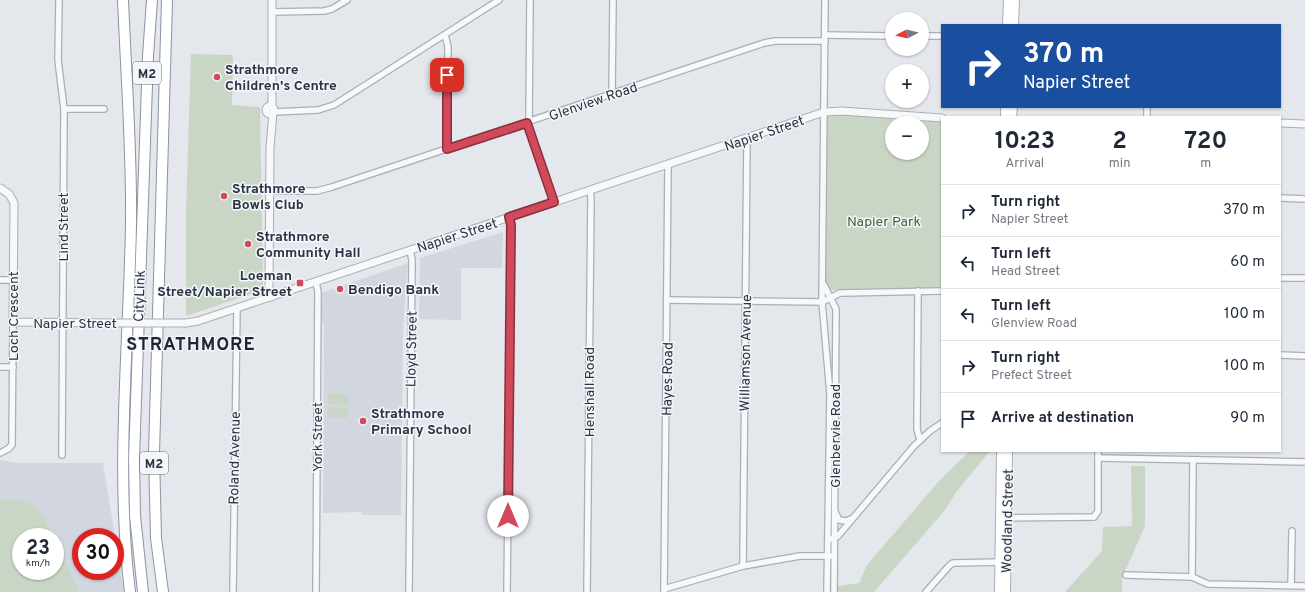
<!DOCTYPE html>
<meta charset="utf-8">
<style>
:root{--surface:#fff;--page:#f2f2f3;--text:#1f2937;--muted:#747a83;--line:#e0e1e3}
body{margin:0;font-family:Overpass,sans-serif;background:var(--page);color:var(--text);height:100vh;display:flex;flex-direction:column;font-size:15px;white-space:nowrap}
*{box-sizing:border-box;margin:0}
p{font-size:13px;color:var(--muted)}
.icon{flex:none;width:22px;height:22px;fill:none;stroke:currentColor;stroke-width:2;stroke-linecap:round;stroke-linejoin:round}
.map{position:relative;flex:1;overflow:hidden}
.details{position:absolute;left:941px;top:116px;width:340px;height:336px;display:flex;flex-direction:column;background:var(--surface);border-radius:0px;box-shadow:0 1px 3px #0004}
.details>*{flex:none}
.top-card{position:absolute;left:941px;top:24px;width:340px;height:84px;border-radius:0px;box-shadow:0 1px 3px #0004;background:#1a4fa0;color:#fff;overflow:hidden}
.needle{width:26px;rotate:263deg}
.tools{position:absolute;left:885px;top:12px;display:grid;gap:8px}
.tools a{display:grid;place-items:center;width:44px;height:44px;border-radius:50%;background:var(--surface);box-shadow:0 1px 3px #0004;font-size:20px}
.speed{position:absolute;left:12px;top:528px;display:flex;gap:8px;font-size:20px;font-weight:700;text-align:center}
.speed>*{display:grid;place-content:center;width:52px;height:52px;border-radius:50%;background:var(--surface);box-shadow:0 1px 3px #0004;line-height:1}
.speed small{font-size:10px;font-weight:400}
.speed .limit{border:6px solid #d22;background:#fff;color:#111}
.pin{position:absolute;display:grid;place-items:center;width:34px;height:34px;color:#fff;margin:-17px;border-radius:8px;box-shadow:0 2px 6px #0006}
.me{position:absolute;width:44px;margin:-22px;rotate:0deg;stroke-linejoin:round;filter:drop-shadow(0 0 3px #0008)}
.turn{display:flex;align-items:center;gap:14px;height:84px;padding:0 16px;font-size:18px}
.turn .icon{width:52px;height:52px;stroke-width:2.5}
.turn b{display:block;font-size:28px;line-height:34px}
.eta{display:flex;justify-content:space-evenly;align-items:center;height:68px;text-align:center}
.eta b{font-size:24px;font-weight:700;line-height:28px}
ul{padding:0;list-style:none}
li{display:flex;align-items:center;gap:12px;height:52px;padding:0 16px;border-top:1px solid var(--line)}
li div{flex:1}
li b{display:block;font-size:15px}
li em{font-style:normal}
.map>svg:first-child{display:block}
.built{fill:#d2d6de;fill-rule:evenodd}
.green{fill:#c9d6c5;fill-rule:evenodd}
.lines{fill:none;stroke-linecap:round;stroke-linejoin:round}
.minor-casing{stroke:#a9aeb7;stroke-width:8}
.tertiary-casing{stroke:#a9aeb7;stroke-width:9}
.secondary-casing{stroke:#a9aeb7;stroke-width:10}
.motorway-casing{stroke:#8b94a3;stroke-width:12}
.minor{stroke:#f7f8fa;stroke-width:5.5}
.tertiary{stroke:#f7f8fa;stroke-width:7}
.secondary{stroke:#fff;stroke-width:8}
.motorway{stroke:#fff;stroke-width:10}
.tertiary-bridge-casing{stroke:#a9aeb7;stroke-width:9;stroke-linecap:butt}
.tertiary-bridge{stroke:#f7f8fa;stroke-width:7}
.route-casing{stroke:#882f3b;stroke-width:10}
.route{stroke:#d1495b;stroke-width:7}
.poi-dot{fill:#d1495b;stroke:#f4f6f9;stroke-width:1.5}
.labels{text-anchor:middle;stroke-width:3;stroke-linejoin:round;paint-order:stroke}
.shield{fill:#f4f6f9;stroke:#676e7b;stroke-width:1}
.shield-label{font-size:13px;font-weight:bold;fill:#2b3445}
.poi-label{font-size:14px;font-weight:bold;fill:#2b3445;stroke:#f4f6f9;text-anchor:start}
.street-label{font-size:14px;fill:#2b3445;stroke:#f4f6f9}
.park-label{font-size:14px;fill:#3f6138;stroke:#f4f6f9}
.district-label{font-size:18px;font-weight:bold;letter-spacing:1px;fill:#1d2536;stroke:#f4f6f9}
</style>
<div class="map">
<svg width="1305" height="592" viewBox="0 0 1305 592">
<rect width="100%" height="100%" fill="#e4e7ec"/>
<g class="built">
<path d="M503,232L502,268H461V320L419,319L420,258Z"/>
<path d="M408,263L403,329L401,515H362V512L323,513L324,326L315,295Z"/>
<path d="M0,460L18,463H103L124,592H0ZM21,537H55V571H21ZM81,537H115V571H81Z"/>
</g>
<g class="green">
<path d="M191,54L233,55L232,105L260,107L263,290L186,316V212Z"/>
<path d="M824,112L942,122V290H826ZM892,123H922V153H892Z"/>
<path d="M329,394H348V405L328,404Z"/>
<path d="M328,407L348,408L347,418H328Z"/>
<path d="M970,451H990L957,491L945,510L874,592H838V586L859,583L867,565L940,480Z"/>
<path d="M1131,466H1145V526L1122,578V592H1065L1102,551L1103,527L1132,526Z"/>
<path d="M4,499C38,500 40,509 53,537H21V571H55V540L79,592H0V501Z"/>
</g>
<g class="lines">
<defs>
<g id="minor">
<path d="M59,0L58,60L64,109L62,455"/>
<path d="M825,0L822,302L830,394L827,592"/>
<path d="M272,12L324,11L332,9L347,0"/>
<path d="M445,35L448,47L447,149"/>
<path d="M825,35L892,36"/>
<path d="M922,36H942"/>
<path d="M612,94L613,0"/>
<path d="M64,109H104"/>
<path d="M274,112L318,110L334,105L499,0"/>
<path d="M1147,117V107"/>
<path d="M529,122L530,0"/>
<path d="M527,123L554,202"/>
<path d="M270,191H317L332,187L764,43L775,41H825"/>
<path d="M1280,198L1305,199"/>
<path d="M1280,278H1305"/>
<path d="M0,280H13"/>
<path d="M824,285L836,309L834,592"/>
<path d="M918,291L917,429L920,440"/>
<path d="M667,300L822,302L840,293L942,291"/>
<path d="M1280,355L1305,356"/>
<path d="M0,367H13"/>
<path d="M0,453L8,449L12,445L13,322"/>
<path d="M1098,458L1305,462"/>
<path d="M835,512L839,520L846,521L851,519"/>
<path d="M1004,518L1094,517L1098,511V451"/>
<path d="M832,539L838,536L914,446L930,431L942,423"/>
<path d="M743,566L747,139"/>
<path d="M1126,575L1192,577L1208,584L1305,586"/>
<path d="M1192,577L1193,460"/>
<path d="M1291,585L1292,531"/>
<path d="M664,589L743,566L800,556H830"/>
<path d="M233,592L237,308"/>
<path d="M316,592L318,292L316,282"/>
<path d="M409,592L412,260L410,250"/>
<path d="M507,592L511,225L509,217"/>
<path d="M587,592L591,198L590,191"/>
<path d="M664,592L668,165"/>
<path d="M926,592L949,566L953,563L1003,562"/>
</g>
<g id="tertiary">
<circle cx="270" cy="110" r="4"/>
<path d="M272,106V0"/>
<path d="M1280,123L1305,124"/>
<path d="M0,188L9,194L14,203L13,322L110,323"/>
<path d="M271,297L269,289L270,148L273,113"/>
<path d="M186,323L198,321L824,112L842,111L942,118"/>
</g>
<g id="secondary">
<path d="M1007,25L1008,0"/>
<path d="M1014,25L1015,0"/>
<path d="M1005,117V107"/>
<path d="M1012,117L1013,107"/>
<path d="M999,592L1001,451"/>
<path d="M1006,592L1008,451"/>
</g>
<g id="motorway">
<path d="M123,0C126,74 132,149 131,224C129,346 115,470 130,592"/>
<path d="M143,592L135,516L134,459L148,56L152,0"/>
<path d="M163,592L156,538L154,453L167,0"/>
</g>
</defs>
<use href="#minor" class="minor-casing"/>
<use href="#tertiary" class="tertiary-casing"/>
<use href="#secondary" class="secondary-casing"/>
<use href="#motorway" class="motorway-casing"/>
<use href="#minor" class="minor"/>
<use href="#tertiary" class="tertiary"/>
<use href="#secondary" class="secondary"/>
<use href="#motorway" class="motorway"/>
<defs>
<path id="tertiary-bridge" d="M110,323H186"/>
</defs>
<use href="#tertiary-bridge" class="tertiary-bridge-casing"/>
<use href="#tertiary-bridge" class="tertiary-bridge"/>
</g>
<g class="lines">
<defs>
<path id="route" d="M447,75V149L527,123L554,202L509,217L511,225L508,516"/>
</defs>
<use href="#route" class="route-casing"/>
<use href="#route" class="route"/>
</g>
<g class="poi-dot">
<circle cx="217" cy="77" r="4"/>
<circle cx="224" cy="196" r="4"/>
<circle cx="248" cy="244" r="4"/>
<rect x="296" y="279" width="8" height="8" rx="2"/>
<circle cx="340" cy="289" r="4"/>
<circle cx="363" cy="421" r="4"/>
</g>
<g class="labels">
<g class="shield">
<rect x="133" y="62" width="28" height="22" rx="3"/>
<rect x="140" y="452" width="28" height="22" rx="3"/>
</g>
<g class="shield-label">
<text x="147" y="78">M2</text>
<text x="154" y="468">M2</text>
</g>
<g class="poi-label">
<text x="225" y="74">Strathmore<tspan x="225" dy="16">Children's Centre</tspan></text>
<text x="232" y="193">Strathmore<tspan x="232" dy="16">Bowls Club</tspan></text>
<text x="256" y="241">Strathmore<tspan x="256" dy="16">Community Hall</tspan></text>
<text x="292" y="280" text-anchor="end">Loeman<tspan x="292" dy="16">Street/Napier Street</tspan></text>
<text x="348" y="294">Bendigo Bank</text>
<text x="371" y="418">Strathmore<tspan x="371" dy="16">Primary School</tspan></text>
</g>
<g class="street-label">
<text transform="translate(593 101) rotate(-19)" y="5">Glenview Road</text>
<text transform="translate(764 133) rotate(-19)" y="5">Napier Street</text>
<text transform="translate(63 227) rotate(-90)" y="5">Lind Street</text>
<text transform="translate(457 235) rotate(-18)" y="5">Napier Street</text>
<text transform="translate(139 296) rotate(-88)" y="5">CityLink</text>
<text transform="translate(13 316) rotate(-90)" y="5">Loch Crescent</text>
<text x="75" y="328">Napier Street</text>
<text transform="translate(411 349) rotate(-89)" y="5">Lloyd Street</text>
<text transform="translate(745 353) rotate(-89)" y="5">Williamson Avenue</text>
<text transform="translate(667 379) rotate(-89)" y="5">Hayes Road</text>
<text transform="translate(589 392) rotate(-90)" y="5">Henshall Road</text>
<text transform="translate(835 436) rotate(-90)" y="5">Glenbervie Road</text>
<text transform="translate(317 437) rotate(-90)" y="5">York Street</text>
<text transform="translate(234 458) rotate(-89)" y="5">Roland Avenue</text>
<text transform="translate(1007 521) rotate(-89)" y="5">Woodland Street</text>
</g>
<g class="park-label">
<text x="884" y="226">Napier Park</text>
</g>
<g class="district-label">
<text x="191" y="350">STRATHMORE</text>
</g>
</g>
</svg>
<div class="tools">
<a><svg class="needle" viewBox="-14 -14 28 28"><path d="M0-13l5 13h-10z" fill="#e53935"/><path d="M0 13l5-13h-10z" fill="#747a83"/></svg></a>
<a>+</a>
<a>−</a>
</div>
<div class="speed"><div>23<small>km/h</small></div><div class="limit">30</div></div>
<div class="pin" style="left:447px;top:75px;background:#d93025"><svg class="icon" aria-label="arrive" viewBox="0 0 24 24"><path d="M6 21V4h12l-3 4 3 4H6"/></svg></div>
<svg class="me" style="left:508px;top:516px" viewBox="-20 -20 40 40"><circle r="19" fill="#fff"/><path d="M0-13L10 11 0 6-10 11z" fill="#d1495b"/></svg>
<div class="top-card">
<div class="turn"><svg class="icon" aria-label="right" viewBox="0 0 24 24"><path d="M7 20v-9h11M14 6l5 5-5 5"/></svg><div><b>370 m</b>Napier Street</div></div>
</div>
<section class="details">
<div class="eta">
<div><b>10:23</b><p>Arrival</p></div>
<div><b>2</b><p>min</p></div>
<div><b>720</b><p>m</p></div>
</div>
<ul>
<li><svg class="icon" aria-label="right" viewBox="0 0 24 24"><path d="M7 20v-9h11M14 6l5 5-5 5"/></svg><div><b>Turn right</b><p>Napier Street</p></div><em>370 m</em></li>
<li><svg class="icon" aria-label="left" viewBox="0 0 24 24"><path d="M17 20v-9H6M10 6l-5 5 5 5"/></svg><div><b>Turn left</b><p>Head Street</p></div><em>60 m</em></li>
<li><svg class="icon" aria-label="left" viewBox="0 0 24 24"><path d="M17 20v-9H6M10 6l-5 5 5 5"/></svg><div><b>Turn left</b><p>Glenview Road</p></div><em>100 m</em></li>
<li><svg class="icon" aria-label="right" viewBox="0 0 24 24"><path d="M7 20v-9h11M14 6l5 5-5 5"/></svg><div><b>Turn right</b><p>Prefect Street</p></div><em>100 m</em></li>
<li><svg class="icon" aria-label="arrive" viewBox="0 0 24 24"><path d="M6 21V4h12l-3 4 3 4H6"/></svg><div><b>Arrive at destination</b></div><em>90 m</em></li>
</ul>
</section>
</div>
